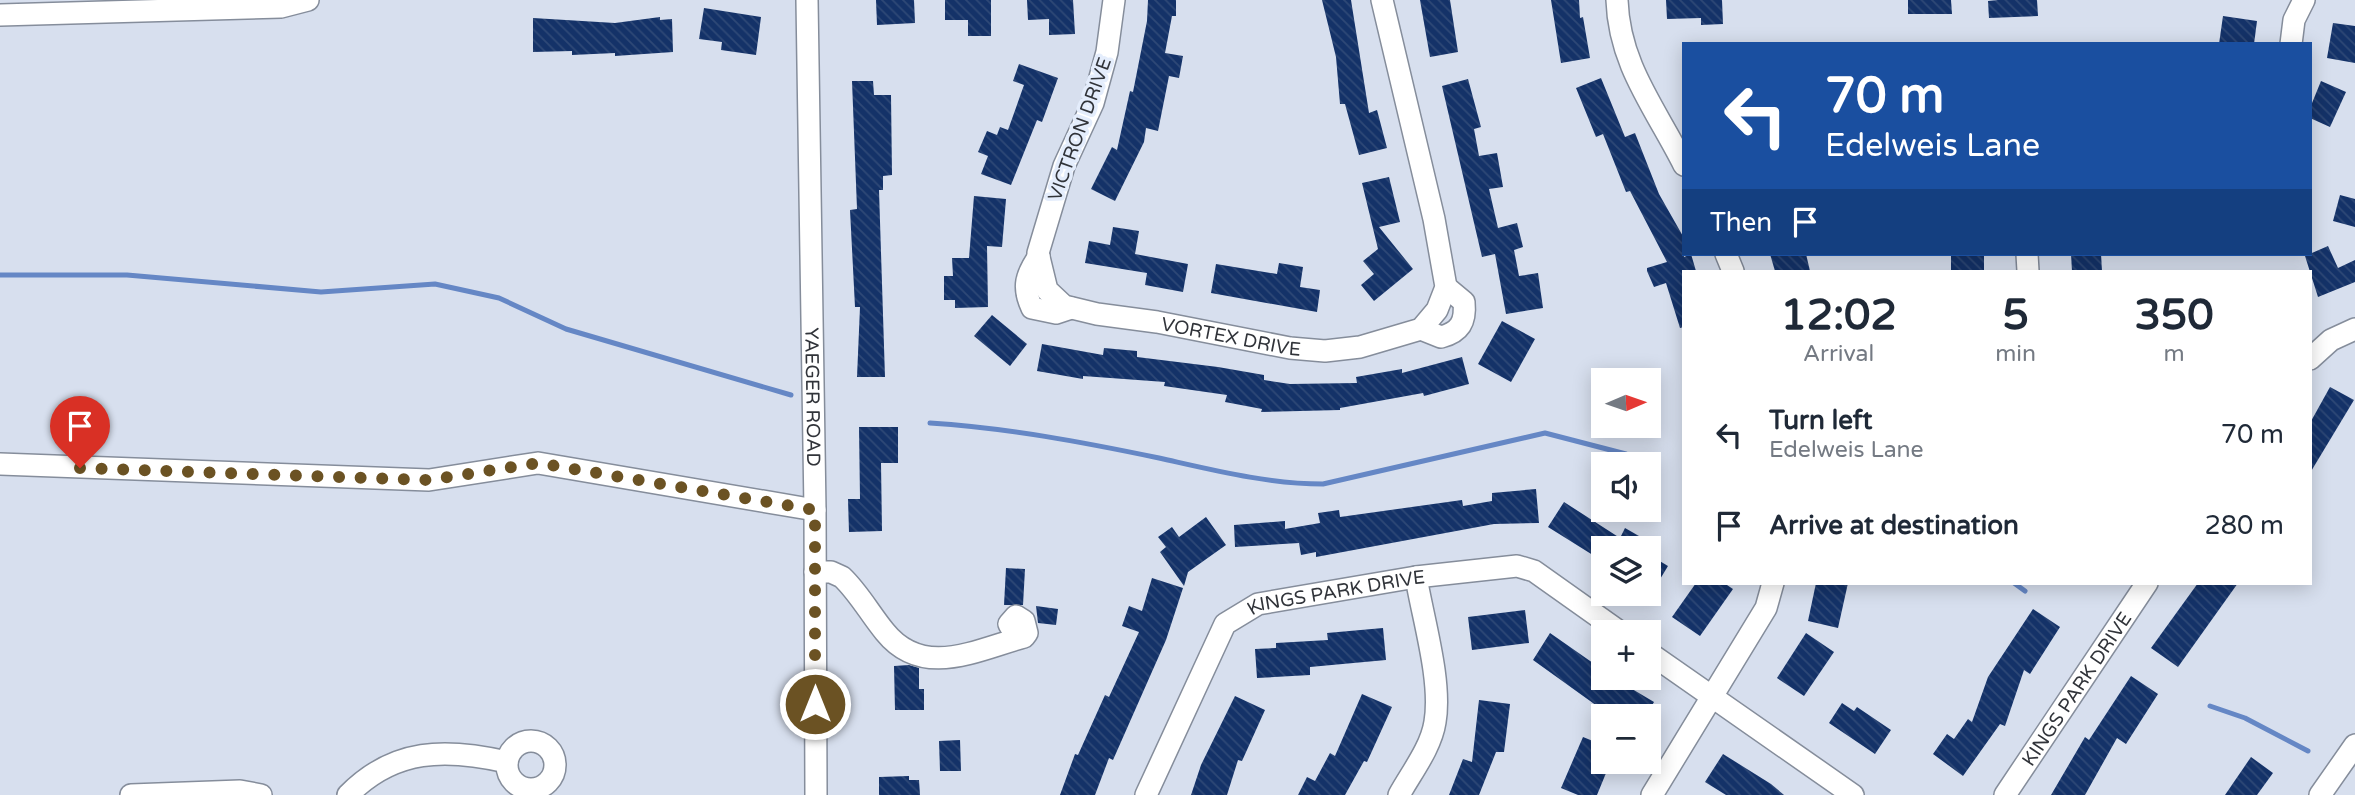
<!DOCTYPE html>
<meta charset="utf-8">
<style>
:root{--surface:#fff;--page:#f6f6f7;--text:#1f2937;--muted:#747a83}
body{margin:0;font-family:"Varela Round",sans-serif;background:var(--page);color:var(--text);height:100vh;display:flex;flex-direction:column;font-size:26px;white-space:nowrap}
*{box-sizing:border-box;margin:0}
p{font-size:23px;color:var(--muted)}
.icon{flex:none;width:38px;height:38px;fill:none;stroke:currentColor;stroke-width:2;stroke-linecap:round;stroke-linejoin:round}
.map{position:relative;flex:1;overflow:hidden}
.panel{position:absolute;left:1682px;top:270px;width:630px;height:315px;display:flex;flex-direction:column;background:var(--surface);border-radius:0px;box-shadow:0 4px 18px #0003}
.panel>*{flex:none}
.guide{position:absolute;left:1682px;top:42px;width:630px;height:214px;border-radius:0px;box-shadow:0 4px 18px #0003;background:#1a4fa0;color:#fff;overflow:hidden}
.needle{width:46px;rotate:88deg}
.controls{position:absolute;left:1591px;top:368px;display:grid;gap:14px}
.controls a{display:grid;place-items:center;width:70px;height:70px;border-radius:0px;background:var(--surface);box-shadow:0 4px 18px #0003;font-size:35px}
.pin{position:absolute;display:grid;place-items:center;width:60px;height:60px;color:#fff;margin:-72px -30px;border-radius:50% 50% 50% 0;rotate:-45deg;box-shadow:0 0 7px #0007}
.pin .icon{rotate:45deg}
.me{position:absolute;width:77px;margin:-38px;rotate:0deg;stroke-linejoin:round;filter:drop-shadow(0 0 5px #0008)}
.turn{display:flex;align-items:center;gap:24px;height:147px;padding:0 28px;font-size:32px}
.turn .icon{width:91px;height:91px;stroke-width:2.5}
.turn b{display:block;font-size:49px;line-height:60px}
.then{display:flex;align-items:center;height:66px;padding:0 28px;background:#0003;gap:14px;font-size:26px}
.eta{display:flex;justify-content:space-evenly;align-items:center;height:119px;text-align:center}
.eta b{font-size:42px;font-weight:800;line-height:49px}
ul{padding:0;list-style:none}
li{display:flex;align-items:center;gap:21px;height:91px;padding:0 28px}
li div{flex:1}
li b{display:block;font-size:26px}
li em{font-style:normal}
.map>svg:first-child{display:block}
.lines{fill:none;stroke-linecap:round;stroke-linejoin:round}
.stream{stroke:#6587c5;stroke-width:5}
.building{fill:url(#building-back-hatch)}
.minor-casing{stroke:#858d9b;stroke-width:24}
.minor{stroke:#fff;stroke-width:21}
.route{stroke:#6b5223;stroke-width:12;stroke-dasharray:0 21.6}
.labels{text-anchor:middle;stroke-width:7;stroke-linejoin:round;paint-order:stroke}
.street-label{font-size:19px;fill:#31343a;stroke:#e4edfc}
</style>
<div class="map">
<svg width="2355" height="795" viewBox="0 0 2355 795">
<defs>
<pattern id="building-back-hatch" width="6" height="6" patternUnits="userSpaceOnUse" patternTransform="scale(1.75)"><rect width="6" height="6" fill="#143268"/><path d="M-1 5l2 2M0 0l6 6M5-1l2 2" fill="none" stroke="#2e4876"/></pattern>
</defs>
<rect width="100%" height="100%" fill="#d7dfee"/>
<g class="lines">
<g class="stream">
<path d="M0,275H127L321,292L435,284L499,298L566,329L791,395"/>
<path d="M930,423C1008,428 1082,442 1159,458C1213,470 1268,484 1323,484L1545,433L1626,454"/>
<path d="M2014,583L2025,591"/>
<path d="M2210,706L2245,718L2308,751"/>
</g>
</g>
<g class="building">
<path d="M876,0H914L915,23L877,25Z"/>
<path d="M945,0H991V36H968V20H945Z"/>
<path d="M1027,0H1073L1075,34L1049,35V19L1028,20Z"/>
<path d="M1148,0H1176V16H1172L1165,53L1183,56L1179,78L1169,76L1158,131L1146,128L1144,142L1115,201L1091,189L1112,147L1117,150L1130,91L1133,92L1147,21Z"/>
<path d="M1322,0H1351L1369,113L1377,110L1387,148L1359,155L1345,104H1340L1336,57Z"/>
<path d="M1420,0H1450L1458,52L1430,57Z"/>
<path d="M1551,0H1579L1580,18L1583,17L1590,58L1561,63Z"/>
<path d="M1666,0H1722L1723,24L1701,25V18L1667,19Z"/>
<path d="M1908,0H1951L1952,14H1908Z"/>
<path d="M1998,0H2037L2038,16L1989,18L1988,1Z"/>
<path d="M704,8L761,17L756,55L721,50L722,42L699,39Z"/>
<path d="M2223,16L2257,21L2254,44H2219Z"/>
<path d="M660,17V20L672,19L673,52L615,56V53L572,55V51L533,52V18L615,23Z"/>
<path d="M2333,23L2355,26V63L2327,58Z"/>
<path d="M1019,64L1058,78L1042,122L1037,120L1011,185L981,174L988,156L978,152L987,131L997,135L1000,127L1008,130L1024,85L1013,81Z"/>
<path d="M1601,78L1625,137L1635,133L1659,194L1684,238V257L1691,254L1696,271H1684V327L1680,328L1666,283L1654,287L1647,271V268L1667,262L1630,191L1626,192L1603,134L1596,137L1576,88Z"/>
<path d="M1468,79L1481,127L1474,129L1479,156L1497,153L1503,187L1489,189L1498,228L1517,223L1523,247L1514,250L1519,276L1538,273L1543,308L1506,314L1495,254L1482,257L1442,86Z"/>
<path d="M852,81H873L874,95H891L892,175L883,176V190H879L885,377H857L860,307H855L850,210L857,209Z"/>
<path d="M2321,81L2346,92L2330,127L2310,118V108Z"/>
<path d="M1389,177L1400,222L1379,227L1413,269L1374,301L1361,285L1374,274L1363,261L1378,249L1362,183Z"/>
<path d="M2340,195L2355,199V227L2333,221Z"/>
<path d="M974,196L1006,199L1002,247L987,246L988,307L955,308V300H944V276H953L952,258H969Z"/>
<path d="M1113,227L1139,231L1135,254L1188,264L1183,292L1145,285L1147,273L1085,263L1089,241L1110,245Z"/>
<path d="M2328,246L2338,268L2355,260V282L2318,297L2305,256Z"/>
<path d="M1770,254H1806L1810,271H1775Z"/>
<rect x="1951" y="254" width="33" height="17"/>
<path d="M2071,254H2101L2102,271H2072Z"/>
<path d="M1279,263L1303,267L1300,287L1320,290L1317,312L1211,293L1216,264L1277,274Z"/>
<path d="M992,315L1027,344L1010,366L974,336Z"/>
<path d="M1502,321L1535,339L1511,382L1478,364Z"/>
<path d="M1042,344L1103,355L1104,348L1137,351V357L1218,367L1264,375V380L1290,384L1357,383L1356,377L1402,369V373L1462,357L1469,384L1424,396L1423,393L1340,408V410L1261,412L1262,409L1225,402L1227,395L1164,386L1165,382L1083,376V379L1037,371Z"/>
<path d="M2330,387L2354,400L2310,473V423Z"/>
<path d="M859,427H898V463H881L882,531L849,532L848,499H860Z"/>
<path d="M1536,489L1539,523L1494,524L1316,557V552L1301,555L1299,543L1235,547L1234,525L1285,521V529L1320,523L1318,513L1339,510L1340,517L1462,500L1463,506L1492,501V493Z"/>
<path d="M1564,502L1620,538L1625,528L1660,548H1602L1596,557L1548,527Z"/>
<path d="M1206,517L1226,545L1188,572L1184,586L1160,552L1166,547L1158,537L1172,527L1179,537Z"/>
<path d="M1648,554L1668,566L1648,599Z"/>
<path d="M1006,568L1025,569L1023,605H1004Z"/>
<path d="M1152,578L1183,588L1166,640L1113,760L1109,758L1095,795H1060L1075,754L1078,755L1105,695L1109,697L1139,632L1122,626L1129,606L1142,611Z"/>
<path d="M1696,583H1724L1733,589L1700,636L1672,617Z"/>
<path d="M1816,583H1848L1838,628L1808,621Z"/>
<path d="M2198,583H2238L2178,667L2151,648Z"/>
<path d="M1036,606L1058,609L1056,625L1038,623Z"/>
<path d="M2033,609L2060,627L2030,674L2024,670L2005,726L2000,724L1963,776L1933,754L1947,734L1954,739L1968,719L1972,722L1988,677Z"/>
<path d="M1525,610L1529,643L1472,650L1468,617Z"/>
<path d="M1383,628L1386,660L1310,667V675L1257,678L1255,649L1276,648V643L1328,640L1327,633Z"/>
<path d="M1550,633L1603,670V677H1612L1654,702L1646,716H1611L1533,660Z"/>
<path d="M1806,633L1834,652L1804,696L1777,678Z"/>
<path d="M909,665L919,668V689H924V710H895L894,666Z"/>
<path d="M2131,676L2158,694L2126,744L2117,738L2085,795H2051L2085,737L2089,740Z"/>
<path d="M1362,694L1392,707L1367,762L1364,761L1345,795H1298L1307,777L1315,781L1330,753L1335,756Z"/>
<path d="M1235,696L1265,710L1242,761L1238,760L1227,795H1191L1201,765Z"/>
<path d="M1479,700L1510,704L1504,752H1496L1479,795H1449L1463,759L1472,762Z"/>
<path d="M1842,703L1854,711L1857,707L1891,730L1875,754L1829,723Z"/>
<path d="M1583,737L1603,745V761H1611L1597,795H1578L1561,788Z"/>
<path d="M960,740L961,771H940L939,741Z"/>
<path d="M1723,754L1771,784L1784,795H1726L1705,782Z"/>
<path d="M2251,757L2273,773L2257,795H2225Z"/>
<path d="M909,776V780H919L920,795H879V777Z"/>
</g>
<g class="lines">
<defs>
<g id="minor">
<path id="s1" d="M807,0L815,510L816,795"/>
<path id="s2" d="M1114,0L1107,52L1093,103L1064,166L1038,253L1047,290L1064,306L1097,314L1157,322L1290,348L1325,351L1360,347L1421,329L1437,310L1446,287L1434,219L1382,0"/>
<path d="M1617,0C1619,65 1656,109 1684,165"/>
<path d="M0,15L281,7L308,0"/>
<path d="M2291,44L2294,20L2304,0"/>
<path d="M1726,254L1733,271"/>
<path d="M2027,254L2028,271"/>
<path d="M1039,256C1026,275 1022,287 1032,308L1056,313L1071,308"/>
<path d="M1421,329L1441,337C1460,332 1466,322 1464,302L1446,287"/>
<path d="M2310,359L2331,340L2355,329"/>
<path d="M0,464L429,480L538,463L815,510"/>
<path d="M815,572H831L842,577C859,593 870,614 885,632C923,679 976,650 1024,637L1027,633L1024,621L1016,616L1009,624L1017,638"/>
<path d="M1648,652L1853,795"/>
<circle cx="531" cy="765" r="24"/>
<path d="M131,795L240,791L261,795"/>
<path d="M348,795C394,748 446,748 507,762"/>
<path id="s3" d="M1146,795L1225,624L1258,604L1416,577L1517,566L1534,571L1620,632"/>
<path d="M1399,795C1411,773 1431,748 1435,722C1442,681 1423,619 1416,577"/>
<path d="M1652,795L1766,608L1773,583"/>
<path id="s4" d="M2005,795L2147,583"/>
<path d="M2320,795L2355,745"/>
</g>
</defs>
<use href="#minor" class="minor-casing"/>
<use href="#minor" class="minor"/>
</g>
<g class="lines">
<path class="route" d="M80,468L429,480L538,463L815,510V704"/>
</g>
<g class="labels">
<g class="street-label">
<text transform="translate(1079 129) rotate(-70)" y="7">VICTRON DRIVE</text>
<text dy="7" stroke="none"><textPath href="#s2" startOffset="497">VORTEX DRIVE</textPath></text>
<text dy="7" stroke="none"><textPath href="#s1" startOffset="397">YAEGER ROAD</textPath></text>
<text dy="7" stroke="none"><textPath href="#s3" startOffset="306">KINGS PARK DRIVE</textPath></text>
<text dy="7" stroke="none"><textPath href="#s4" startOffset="128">KINGS PARK DRIVE</textPath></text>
</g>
</g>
</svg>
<div class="controls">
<a><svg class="needle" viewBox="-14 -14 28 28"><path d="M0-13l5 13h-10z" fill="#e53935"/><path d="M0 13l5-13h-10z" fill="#747a83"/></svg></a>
<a><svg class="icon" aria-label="sound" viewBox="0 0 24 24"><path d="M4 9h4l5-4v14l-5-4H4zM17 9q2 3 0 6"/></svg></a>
<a><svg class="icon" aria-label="layers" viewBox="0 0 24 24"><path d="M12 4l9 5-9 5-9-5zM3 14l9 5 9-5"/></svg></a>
<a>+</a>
<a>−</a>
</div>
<div class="pin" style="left:80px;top:468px;background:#d93025"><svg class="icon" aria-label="arrive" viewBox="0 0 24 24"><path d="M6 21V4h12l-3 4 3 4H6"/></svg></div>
<svg class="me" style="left:815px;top:704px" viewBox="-20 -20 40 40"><circle r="17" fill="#6b5223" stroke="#fff" stroke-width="3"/><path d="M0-11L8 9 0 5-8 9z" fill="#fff"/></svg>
<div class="guide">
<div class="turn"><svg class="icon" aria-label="left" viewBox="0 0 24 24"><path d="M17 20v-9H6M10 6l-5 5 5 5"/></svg><div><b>70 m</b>Edelweis Lane</div></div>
<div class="then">Then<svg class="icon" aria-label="arrive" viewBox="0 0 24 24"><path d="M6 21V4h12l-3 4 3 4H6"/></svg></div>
</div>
<section class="panel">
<div class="eta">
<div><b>12:02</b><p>Arrival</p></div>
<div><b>5</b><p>min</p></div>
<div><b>350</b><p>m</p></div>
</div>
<ul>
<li><svg class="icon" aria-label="left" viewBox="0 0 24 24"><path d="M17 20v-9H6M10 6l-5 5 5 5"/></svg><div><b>Turn left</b><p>Edelweis Lane</p></div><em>70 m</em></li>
<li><svg class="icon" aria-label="arrive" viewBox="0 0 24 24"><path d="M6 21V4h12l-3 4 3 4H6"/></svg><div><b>Arrive at destination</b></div><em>280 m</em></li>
</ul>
</section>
</div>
